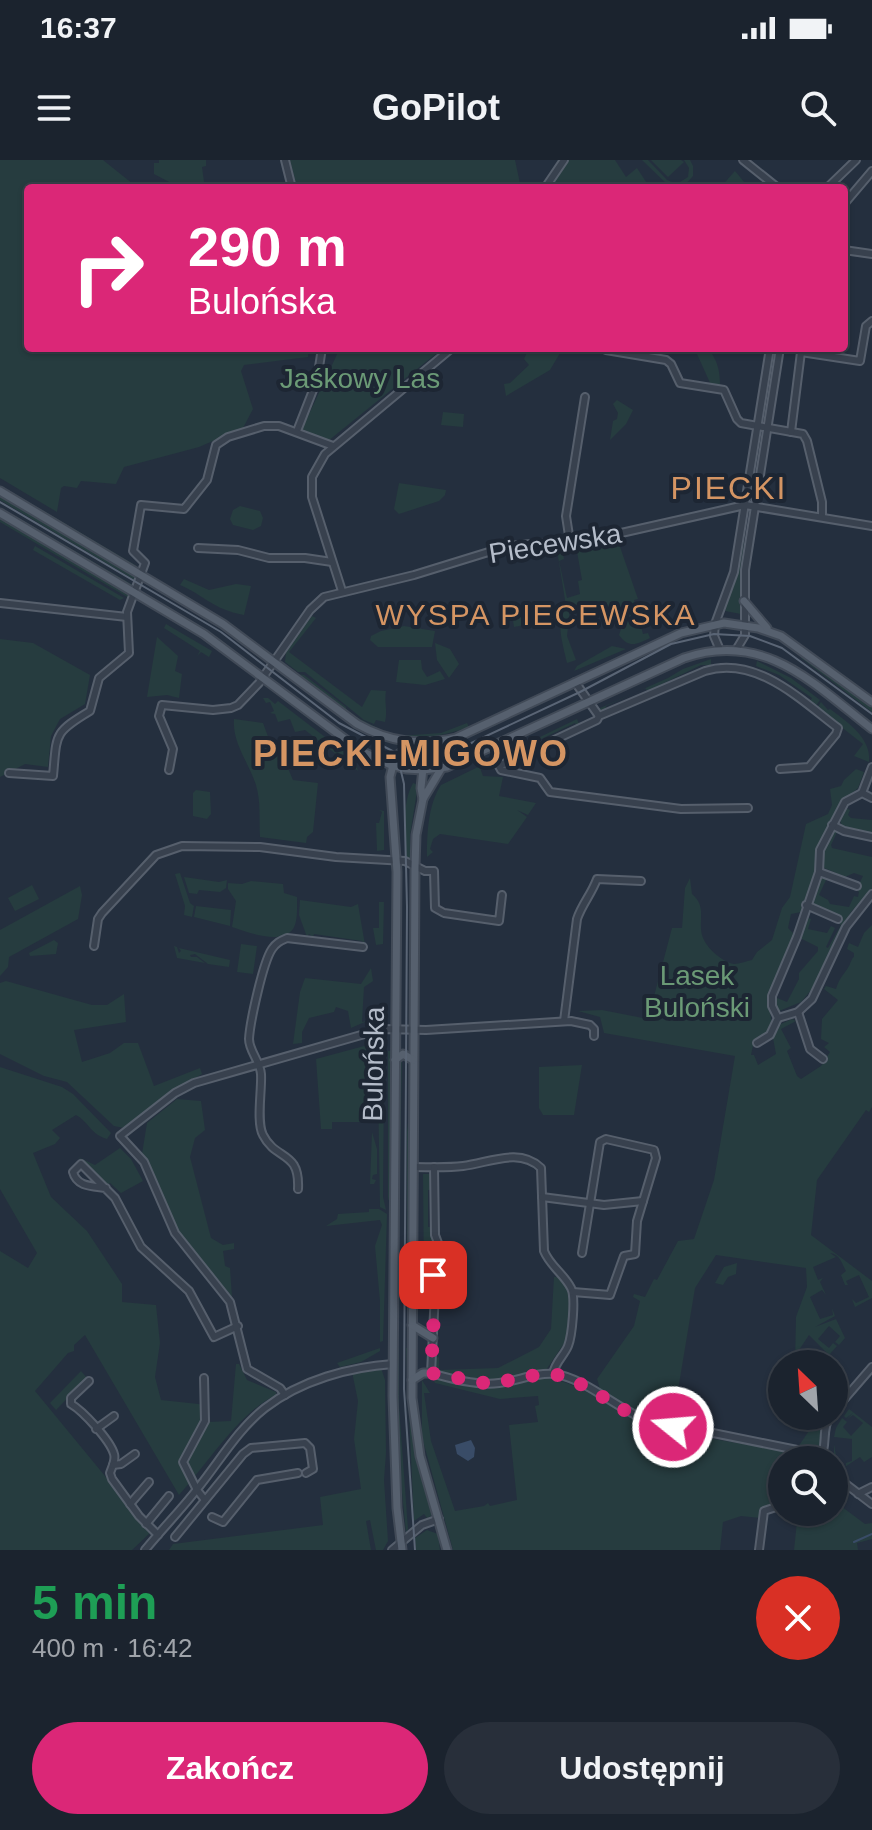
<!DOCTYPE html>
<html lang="pl">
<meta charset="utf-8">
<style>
:root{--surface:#1b232e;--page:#282f3a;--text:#f1f3f6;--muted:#a0a4aa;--line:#39404a;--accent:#db2777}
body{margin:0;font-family:Arial,sans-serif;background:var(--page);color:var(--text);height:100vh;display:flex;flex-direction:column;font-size:30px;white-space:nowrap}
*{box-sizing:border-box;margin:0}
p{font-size:26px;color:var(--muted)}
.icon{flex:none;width:44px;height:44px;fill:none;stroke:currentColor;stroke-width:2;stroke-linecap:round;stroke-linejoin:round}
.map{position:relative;height:1390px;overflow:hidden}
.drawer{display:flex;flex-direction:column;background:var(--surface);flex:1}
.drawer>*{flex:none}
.top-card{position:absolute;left:24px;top:24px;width:824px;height:168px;border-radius:8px;box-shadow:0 2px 6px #0004,0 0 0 2px var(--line);background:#db2777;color:#fff;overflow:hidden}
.needle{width:52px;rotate:335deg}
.fabs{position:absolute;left:768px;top:1190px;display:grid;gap:16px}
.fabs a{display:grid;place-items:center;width:80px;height:80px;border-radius:50%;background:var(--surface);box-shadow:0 2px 6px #0004,0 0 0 2px var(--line);font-size:40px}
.pin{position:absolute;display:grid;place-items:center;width:68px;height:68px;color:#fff;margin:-34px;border-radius:16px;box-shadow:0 4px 12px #0006}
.me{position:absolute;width:88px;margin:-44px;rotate:287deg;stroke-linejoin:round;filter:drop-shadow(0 0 6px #0008)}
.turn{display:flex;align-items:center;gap:28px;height:168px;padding:0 32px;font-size:36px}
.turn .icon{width:104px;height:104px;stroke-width:2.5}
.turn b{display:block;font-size:56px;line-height:68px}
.round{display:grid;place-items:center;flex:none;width:84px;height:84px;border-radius:42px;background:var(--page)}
.headline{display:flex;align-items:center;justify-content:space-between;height:136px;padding:0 32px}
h1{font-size:48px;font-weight:700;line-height:60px;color:#1e9e55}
.primary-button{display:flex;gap:16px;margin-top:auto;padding:16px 32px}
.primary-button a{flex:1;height:92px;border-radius:48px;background:var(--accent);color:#fff;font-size:32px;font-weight:700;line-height:92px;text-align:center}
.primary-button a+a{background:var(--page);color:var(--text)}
.status{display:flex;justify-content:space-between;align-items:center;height:56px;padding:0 40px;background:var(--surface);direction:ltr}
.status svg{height:22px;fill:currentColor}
header{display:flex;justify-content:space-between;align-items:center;height:104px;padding:0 32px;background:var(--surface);font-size:36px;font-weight:700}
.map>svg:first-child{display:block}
.green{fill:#263c3f}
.water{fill:#394c67}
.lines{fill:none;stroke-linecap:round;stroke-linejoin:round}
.stream{stroke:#394c67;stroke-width:2}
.minor-casing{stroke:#565f6c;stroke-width:10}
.major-casing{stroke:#414a57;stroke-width:11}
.minor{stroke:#38414e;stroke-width:6}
.major{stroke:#56606e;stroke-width:7}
.tram{stroke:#5a6575;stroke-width:2}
.route{stroke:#db2777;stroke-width:14;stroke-dasharray:0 25.2}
.labels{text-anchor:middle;stroke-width:8;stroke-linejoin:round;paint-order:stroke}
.park-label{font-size:28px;fill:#6b9a76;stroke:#1d2633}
.street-label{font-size:28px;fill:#b4bcc9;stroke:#1d2633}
.neighbourhood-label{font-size:30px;letter-spacing:2px;fill:#d59563;stroke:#1d2633}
.quarter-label{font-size:32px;letter-spacing:2px;fill:#d59563;stroke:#1d2633}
.district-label{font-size:36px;font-weight:bold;letter-spacing:2px;fill:#d59563;stroke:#1d2633}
</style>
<div class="status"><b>16:37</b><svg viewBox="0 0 49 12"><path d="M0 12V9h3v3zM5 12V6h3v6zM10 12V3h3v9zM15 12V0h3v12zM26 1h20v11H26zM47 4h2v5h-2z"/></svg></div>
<header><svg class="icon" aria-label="menu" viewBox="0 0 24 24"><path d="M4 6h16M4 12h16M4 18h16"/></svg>GoPilot<svg class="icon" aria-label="search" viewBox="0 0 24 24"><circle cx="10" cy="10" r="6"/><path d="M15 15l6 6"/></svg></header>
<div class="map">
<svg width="872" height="1390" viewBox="0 0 872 1390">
<rect width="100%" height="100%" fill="#242f3e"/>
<g class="green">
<path d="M0,0H103L138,28H28V188H309L308,197L244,205L241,211L253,249L243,268L199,287L124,307L116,324L81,321L77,328L64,326L61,328L57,352L0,318Z"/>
<path d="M159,0H206V6L202,7L204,22L171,23L154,14V3H159Z"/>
<path d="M290,0H515L521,28H297Z"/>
<path d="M569,0H615L626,17L637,8L650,28H551Z"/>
<path d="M642,0H648L667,20L677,24L688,17L689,8L684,0H690L693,6V16L683,27H670Z"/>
<path d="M651,0H681L684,2L668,17Z"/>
<path d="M735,11L749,28H720L734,12Z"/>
<path d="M340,188H443L328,281L302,269Z"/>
<path d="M529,188H563L550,210L506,236L504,224L510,223L529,205L524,199Z"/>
<path d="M689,188H707C717,198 720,210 720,225H711L697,194L687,192Z"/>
<path d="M617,240L633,250L626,264L610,280L613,261L617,259L618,253L613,244Z"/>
<path d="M443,252L464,254L463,267L441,265Z"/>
<path d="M399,323L446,330L445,335L439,341L399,354L394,349Z"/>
<path d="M0,325L137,406L132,405Z"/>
<path d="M0,335L136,415L135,420L0,340Z"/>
<path d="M240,346L260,351L263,358L261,366L253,370L233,365L230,359L233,350Z"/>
<path d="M0,347L133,425V426H130Z"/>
<path d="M0,357L127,432L129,438L0,362Z"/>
<path d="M745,364L740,433L741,454L725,451L737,411Z"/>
<path d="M618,381L638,439L634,440L643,474L648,473L650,478C637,484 629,489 619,475L621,469L607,444L584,445L582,443L570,449L567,476L576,500L567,503C563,484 555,463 566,446L557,390L562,389L564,399L559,401L567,438L580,434L578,421L582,420L576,386L584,388Z"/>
<path d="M35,386L124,438L120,440L33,390Z"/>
<path d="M184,419L209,430L236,424L251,426L244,455C212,449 204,435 180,425Z"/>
<path d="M563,445L555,459L514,467L512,454Z"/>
<path d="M312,456L316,458L289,492L362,547L371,530L386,531C384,542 388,551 385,562L376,560L374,564L364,560L305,512H298L285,502L286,492Z"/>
<path d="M166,464L212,491L209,497L201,492L197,496L200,491L164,468Z"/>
<path d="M404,466L435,471L432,487H378L370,480L371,476L381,471Z"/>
<path d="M157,477L178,496L175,511L182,514L179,538L167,535L147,537Z"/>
<path d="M0,479L33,483L90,515L85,544L60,559L51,576L48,607L25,604L0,617Z"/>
<path d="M435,483L450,489L459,504L449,518L437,500Z"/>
<path d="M612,486L626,489L574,511L577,506Z"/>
<path d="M802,497L872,547V552L801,498Z"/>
<path d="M711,499V505H701L648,531L645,528L606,546L605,551L598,549L668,518L683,509Z"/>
<path d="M399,500H421L422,509L427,517L440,511L445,519L425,525L396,522Z"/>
<path d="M757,501L791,518L820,540L815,547L809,543L812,538L779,515L756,506Z"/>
<path d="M297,514L304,515L346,547L347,552L391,575C355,562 327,537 297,514Z"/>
<path d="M263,538H268L275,544L278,541L355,600L358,611L305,570L295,572L290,559L278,562L275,554L270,553L274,551L270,542L266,543Z"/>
<path d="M821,542L828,550L830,549C846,561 872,578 869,602L854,596L863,584L817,548Z"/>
<path d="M495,551L494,557C462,570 434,582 398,576L441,573L467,563L469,567L494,555Z"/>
<path d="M234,559L263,563L274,593L281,592L293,620L318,623L313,672L307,677L306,683L260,677C259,659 261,642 256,625C249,603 232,583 234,559Z"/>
<path d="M577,559L580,566L577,567L575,563L480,608L483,616L503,617L499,636L536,643L528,655L517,650L527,657L508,684L440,674L433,679L430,689L433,692L427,697C427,673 428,645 441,625Z"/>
<path d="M856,609L864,612L858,628L842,642L818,687L815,714L801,752L791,754L788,768L795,775L768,836L772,866L766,874L754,881L751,895H754L758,905L776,894L773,878L781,864L792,859L796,861L781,869L791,888L787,891L797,916L801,919L821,906L830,892L824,887L829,883L821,879L822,859L838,840L824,829L826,826L836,829C840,816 844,815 849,806C851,803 851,799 854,797V793L847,789L849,783L858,787L864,773L872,765V947L869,952L866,950L817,1020L811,1075L872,1121V1138L855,1147L852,1139L856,1143L869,1137L859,1115L846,1121L848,1125H845L841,1115L846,1111C842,1104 840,1094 830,1093L836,1097L813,1107L818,1120L823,1118L820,1122L826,1135L822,1130L810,1137L820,1159L833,1155L832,1148L835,1156L815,1167L836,1159L845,1178L839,1185L835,1182L840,1176L829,1166L818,1179L829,1188L833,1183L837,1186L829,1195L809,1175L799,1190V1204H795L796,1157L807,1127L806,1108L716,1095L695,1128L675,1248L679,1262L677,1264C658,1260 615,1247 602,1232C599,1228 599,1224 597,1219L634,1166L640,1141L633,1137L634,1134L645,1137L654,1119L657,1120L678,1081L694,1079L714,1020L735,896L604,873L600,857L578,851L602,850L648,859L672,768H682L685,728L690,718L692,734C707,747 698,759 702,775C705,787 722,802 734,804C739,804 747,801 752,800L757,792L772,780L782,748L790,737L806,664L828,654L832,645L830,629L841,626L844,620Z"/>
<path d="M413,623L418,625L410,675L411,701L406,697C406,672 401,645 413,623Z"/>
<path d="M196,630L210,632L211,654L207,659L193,656V633Z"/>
<path d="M846,648L850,650L848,655L851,658L872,660V674L842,666L840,660Z"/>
<path d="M379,650L384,651V690L377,691L376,663H379L382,652Z"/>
<path d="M838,670L831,685L832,688L872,697V729L851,752L835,779L812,829L801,842L779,851L774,841L777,838L787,842L799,819V813L818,791V787L800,778L806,757L811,759L808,769L827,773L831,766L835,768L826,787L828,788L841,765L838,763L840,758L811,743L820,717L827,718L819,735L828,740L830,744L849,747L854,736L858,737L859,732L856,730L863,716L854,713L845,717L822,707V690L831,673Z"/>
<path d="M180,713L190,743L194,746L192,757L184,755L185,746L175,714Z"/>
<path d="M184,717L219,722L227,720L226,728L220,732L199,730L197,734L189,733Z"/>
<path d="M251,721L283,724L284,733L297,737C297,744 298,763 293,769C281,785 249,773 232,767L236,741L228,729V723L242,724Z"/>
<path d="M32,725L39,739L15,751L8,738Z"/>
<path d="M80,726L82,735L78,759L9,797L8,807L0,816V770Z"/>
<path d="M300,740L351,747L358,744L365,785L362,781L314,774L313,777L309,774L307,777L299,755Z"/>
<path d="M379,742H384L383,784L376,785L373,768H379Z"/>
<path d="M196,746L231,750L230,766L194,757Z"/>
<path d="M54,780L58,783L56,794L30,796L29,793Z"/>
<path d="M241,784L257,786L253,814L237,812Z"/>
<path d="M174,786L177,787L179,793L181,791L179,788L230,800L229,807L208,804L195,794L190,795L191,797H197L205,803L177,798Z"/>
<path d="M371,808L373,821L364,827L362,862L367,861L351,868L348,851L336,847L334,852L309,858L302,872V883L293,884L300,832L305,818L361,824Z"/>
<path d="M6,821L92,845H107L124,834L126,862L74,870L82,902L110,893L124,883H138L154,926L200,908L202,914L166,936L124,968L114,966L67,922L44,916L0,894V823Z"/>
<path d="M368,885L369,956H372V962H332V969H321L316,899Z"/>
<path d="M388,891H392L390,1047L388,1037Z"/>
<path d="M402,897L398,1116L399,1147H397L398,901Z"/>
<path d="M582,905L574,955H543L539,948V907Z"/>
<path d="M0,907L62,927L73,934L111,973L107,979C90,974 90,963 76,955L52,970L60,978L55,984L33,993L51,1037L87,1071L122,1124V1142L156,1145L160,1183L155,1217L161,1240L208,1245V1262L231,1261L236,1204H239L247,1220L276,1232V1235C237,1254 208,1304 179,1335L85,1175L74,1185V1191L68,1193L35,1231L151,1372L132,1390H0V1091L28,1108L37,1093L0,1029Z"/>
<path d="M384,916L383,1037L386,1050L380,1047L378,926Z"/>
<path d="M177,939L201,941L205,970L195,978L190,997L211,1078L223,1085L234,1083V1089L223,1091L225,1106L230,1108L232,1137L172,1063L155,1018L142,994L147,963Z"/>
<path d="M407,962L410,991L409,1147H407Z"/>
<path d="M372,972L377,989V1014L373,1015L372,1019L376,1020L374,1024H370Z"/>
<path d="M120,988L131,999L143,1021L121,1033L110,1023L107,1025L78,997L95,1005Z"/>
<path d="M423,1014H433L432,1030H428V1067H433L435,1085L427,1091L432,1122L424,1124Z"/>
<path d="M369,1049H379L387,1054L383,1181L380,1182V1191L361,1202L340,1207L337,1203L380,1188V1141L375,1086L382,1065L380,1060L326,1066L337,1059L338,1054L369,1052Z"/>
<path d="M737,1103L736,1114L728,1117L723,1125L715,1123L724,1107Z"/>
<path d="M554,1117H558L568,1128L570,1135L567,1179L546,1210L501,1221H487L437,1211L434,1198L439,1197V1210L498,1208L539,1187L551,1169Z"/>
<path d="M396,1188H399V1246L408,1369L406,1372L398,1294Z"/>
<path d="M406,1188H409V1238L412,1273L434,1354L427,1358L424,1354L414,1361Z"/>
<path d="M381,1208L385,1220L386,1293L384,1320L388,1381L383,1390H376L370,1360L366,1361L371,1390H169L173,1384L323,1365L320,1337L361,1329L354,1279L358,1241L352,1212Z"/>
<path d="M81,1211L87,1218L56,1250L50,1243Z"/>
<path d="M538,1218C579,1217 612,1253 651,1265C698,1279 750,1284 798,1293L812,1300H782V1343L762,1350L761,1358L741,1356L723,1362L720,1390H453L422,1277V1220L430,1233H424L431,1281L455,1351L484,1346L488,1343L490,1346L517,1340L509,1265L538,1262L535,1246L539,1245L538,1236L500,1239L435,1223L433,1219L493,1228Z"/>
<path d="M849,1249L872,1267V1297L864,1302L860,1297L837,1312L834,1310V1284L838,1307L846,1306V1303L852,1301V1279L834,1277L836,1268L842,1258L847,1262L843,1267L851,1276L863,1263L853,1255L847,1259L853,1253L846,1258L844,1256Z"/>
<path d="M819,1256H825L821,1267L820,1290L816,1294L798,1287Z"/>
<path d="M834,1341L865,1364L872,1363V1379L857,1383L858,1390H794L798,1352H834Z"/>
<path d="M427,1370L438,1374L440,1390H416L415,1378Z"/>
</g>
<path class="water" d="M471,1280L475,1288L474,1297L468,1301L457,1294L455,1285Z"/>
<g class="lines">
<path class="stream" d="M854,1382L872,1374"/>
<defs>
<g id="minor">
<path d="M285,0L292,28"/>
<path d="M743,0L778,28"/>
<path d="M545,28L564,0"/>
<path d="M827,28L856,0"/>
<path d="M844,44L872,11"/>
<path d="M844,90L872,94"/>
<path d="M606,190L666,200L671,204L680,223L724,230L737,259L741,263L803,274L807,281L822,342V357"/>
<path d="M801,192L860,201L866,166L872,161"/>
<path d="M297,271L317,220L322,188"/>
<path d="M791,272L801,192"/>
<path d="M570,382L566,356L585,237"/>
<path d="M198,388L238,390L269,398H305L332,402"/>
<path d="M342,431L312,337V317L325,294L452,188"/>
<path d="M0,443L127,457"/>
<path d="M720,490L714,476L715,464L734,412L770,188"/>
<path d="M736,490L745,475V410L780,188"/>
<path d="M575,522L599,556"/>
<path d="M499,606L597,560L599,556L705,511C756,495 801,540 838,568L836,574L809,607L780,609"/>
<path d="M499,606L501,610L540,618L550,632L681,649L748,648"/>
<path d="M169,610L173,589L159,556L162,545L213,550L231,548L238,545L259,523L310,450L324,437L414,415L508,386L599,378L745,345L872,366"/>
<path d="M9,613L53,616C57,574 53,573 90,551L99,518L129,493L127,452L145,403L133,391L141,345L184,349L207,320L216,285L228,277L264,266H279L333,286"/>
<path d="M862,633L872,607"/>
<path d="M832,665L844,671L872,677"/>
<path d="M819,712L857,726"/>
<path d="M806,745L838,759"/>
<path d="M94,786L98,759L102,753L156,695L182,686L260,687L336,697L405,701L425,711H434L435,748L444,753L499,761L502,735"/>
<path d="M798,852L810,889L823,899"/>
<path d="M778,858L798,852L812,839L846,767L872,734"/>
<path d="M564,861L577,759C582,744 591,735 597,719L641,721"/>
<path d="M757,883L770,875L778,858L772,846V836L797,777L819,712L820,690L845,642L862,633L872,638"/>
<path d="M413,1007C430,1007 447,1008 463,1006C489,1003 519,987 541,1008L544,1091C550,1106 564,1114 571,1128C576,1137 572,1176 568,1186C564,1196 555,1202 553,1214"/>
<path d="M434,1007L435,1075L440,1088L431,1097L435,1133L431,1213C451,1219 478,1226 499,1223C518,1221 535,1212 555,1214C584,1218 615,1247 644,1259L797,1290L820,1299"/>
<path d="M106,1028C92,1026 77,1027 73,1012L81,1004L115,1038L141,1087L189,1131L214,1177L238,1166"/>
<path d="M298,1029C300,990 276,1001 263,975C256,962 262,930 261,914C260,901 249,891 249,879C250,862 263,802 272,789C276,783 280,781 287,778L363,787"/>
<path d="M542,1037L604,1045L643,1041"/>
<path d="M573,1132L610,1135L624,1096L635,1094L637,1061L656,998L654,990L606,979L600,982L582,1093"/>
<path d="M204,1218L205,1261L183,1302L197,1330L205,1340"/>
<path d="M89,1221L71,1238V1244C83,1251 110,1280 114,1294C116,1300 112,1307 110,1313L112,1319L139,1356L158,1375"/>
<path d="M285,1235L280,1228L247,1209L230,1142L175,1073L144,1002L120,976L175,933L194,923L382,869L426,870L571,861L590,865L594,869V876"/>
<path d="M834,1251L872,1207"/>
<path d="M96,1269L114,1256"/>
<path d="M820,1299C828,1286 821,1270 830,1256"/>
<path d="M113,1305L121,1304L135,1294"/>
<path d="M834,1315L872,1344"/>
<path d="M858,1334L872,1327"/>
<path d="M130,1344L149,1322"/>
<path d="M212,1357L223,1362L257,1320L298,1313"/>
<path d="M146,1364L169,1336"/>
<path d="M175,1377L243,1294L251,1288L305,1283L310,1288L313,1309L306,1313"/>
<path d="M145,1390C162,1369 181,1350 198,1328C219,1302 238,1269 265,1248C301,1220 350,1207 393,1204"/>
<path d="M392,1390L422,1365L439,1359"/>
<path d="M759,1390L764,1351L782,1345"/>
</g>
<g id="major">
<path d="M0,331L223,464L357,564C389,582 420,586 456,578L681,473L724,463L758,468L781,476L872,542"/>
<path d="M0,353L204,474L361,591L391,605L406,609L423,610L447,607L684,498C764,470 814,524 872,569"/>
<path d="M744,441L767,468"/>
<path d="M414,582L422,597L423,608L421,628L423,639L416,675L415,707L412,1238L420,1296L447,1390"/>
<path d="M423,639L441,609"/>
<path d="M395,900L403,894L413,900"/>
<path d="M412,1165L433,1178"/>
<path d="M412,1220L423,1213H431"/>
<path d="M402,1390L397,1348L393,1236L397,712L390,617L395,597L413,583"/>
</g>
</defs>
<use href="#minor" class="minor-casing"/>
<use href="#major" class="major-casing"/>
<use href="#minor" class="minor"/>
<use href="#major" class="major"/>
<g class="tram">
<path d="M0,342L221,472L339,563L402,596L423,597L467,585L580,532L671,484L714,474L750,476L782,488L872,554"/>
<path d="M388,592L400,607L404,624L407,747L404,1229L415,1390"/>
</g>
</g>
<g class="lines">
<path class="route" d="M433,1115L435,1133L431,1213L490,1224L541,1214L558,1215L585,1226L629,1253L673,1267"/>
</g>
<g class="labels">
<g class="park-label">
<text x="360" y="228">Jaśkowy Las</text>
<text x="697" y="825">Lasek<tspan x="697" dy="32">Buloński</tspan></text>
</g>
<g class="street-label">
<text transform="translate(555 383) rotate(-9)" y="10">Piecewska</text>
<text transform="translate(373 904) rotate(-89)" y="10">Bulońska</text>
</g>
<g class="neighbourhood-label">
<text x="536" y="465">WYSPA PIECEWSKA</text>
</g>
<g class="quarter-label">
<text x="729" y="339">PIECKI</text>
</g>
<g class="district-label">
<text x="411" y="606">PIECKI-MIGOWO</text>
</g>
</g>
</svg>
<div class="fabs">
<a><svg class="needle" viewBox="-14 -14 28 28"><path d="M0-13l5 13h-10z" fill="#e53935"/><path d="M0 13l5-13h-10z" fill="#a0a4aa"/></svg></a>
<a><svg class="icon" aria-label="search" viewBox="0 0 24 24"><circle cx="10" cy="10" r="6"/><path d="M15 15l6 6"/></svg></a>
</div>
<div class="pin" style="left:433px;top:1115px;background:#d93025"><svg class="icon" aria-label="arrive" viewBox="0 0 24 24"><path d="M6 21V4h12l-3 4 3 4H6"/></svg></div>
<svg class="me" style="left:673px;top:1267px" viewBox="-20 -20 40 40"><circle r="17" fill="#db2777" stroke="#fff" stroke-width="3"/><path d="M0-11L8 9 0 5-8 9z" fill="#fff"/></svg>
<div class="top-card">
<div class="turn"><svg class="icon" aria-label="right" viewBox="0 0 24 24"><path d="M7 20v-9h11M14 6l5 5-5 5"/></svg><div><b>290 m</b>Bulońska</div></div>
</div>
</div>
<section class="drawer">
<div class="headline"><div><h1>5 min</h1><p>400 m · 16:42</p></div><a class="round" style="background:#d93025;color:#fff"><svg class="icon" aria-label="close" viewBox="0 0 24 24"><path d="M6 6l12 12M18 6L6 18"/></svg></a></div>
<div class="primary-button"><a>Zakończ</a><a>Udostępnij</a></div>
</section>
